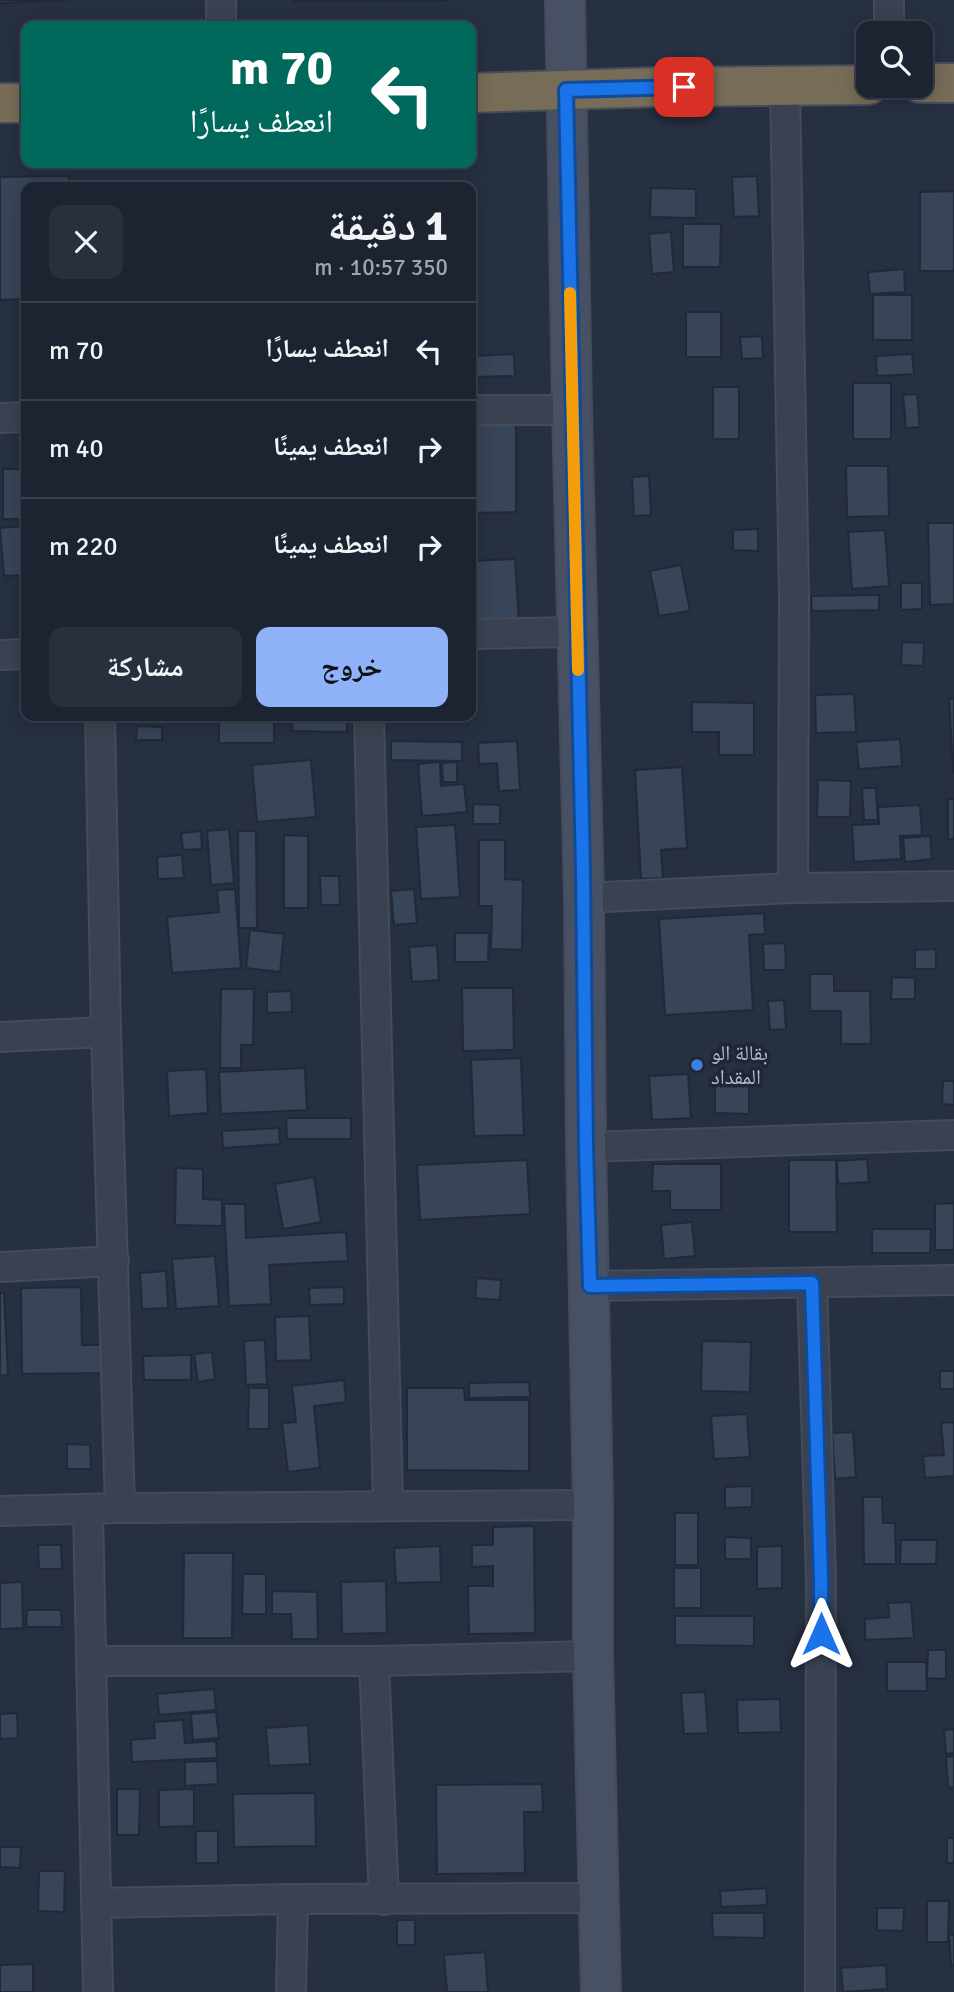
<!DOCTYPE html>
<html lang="ar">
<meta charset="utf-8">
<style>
:root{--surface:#1c2431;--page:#29303d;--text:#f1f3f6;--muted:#a0a4ab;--line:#3a414d;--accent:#8fb2f8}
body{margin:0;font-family:Signika,"Noto Naskh Arabic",sans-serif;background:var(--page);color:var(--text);direction:rtl;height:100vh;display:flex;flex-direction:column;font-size:26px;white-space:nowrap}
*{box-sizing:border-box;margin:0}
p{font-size:23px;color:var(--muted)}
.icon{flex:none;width:38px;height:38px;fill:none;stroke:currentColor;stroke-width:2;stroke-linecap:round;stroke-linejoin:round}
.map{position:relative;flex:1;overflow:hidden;direction:ltr}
.details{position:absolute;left:21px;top:182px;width:455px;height:539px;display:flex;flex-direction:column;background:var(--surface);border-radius:14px;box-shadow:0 4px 18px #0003,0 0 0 2px var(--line);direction:rtl}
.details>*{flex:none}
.hud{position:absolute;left:21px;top:21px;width:455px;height:147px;border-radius:14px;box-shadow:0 4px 18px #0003,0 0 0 2px var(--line);direction:rtl;background:#00695c;color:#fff;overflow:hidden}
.fabs{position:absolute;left:856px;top:21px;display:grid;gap:14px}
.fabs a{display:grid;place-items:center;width:77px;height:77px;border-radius:14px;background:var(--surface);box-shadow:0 4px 18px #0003,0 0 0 2px var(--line);font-size:35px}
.pin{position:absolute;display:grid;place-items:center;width:60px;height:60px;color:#fff;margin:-30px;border-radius:14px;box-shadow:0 4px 10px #0006}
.me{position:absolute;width:77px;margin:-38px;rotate:0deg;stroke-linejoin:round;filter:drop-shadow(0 0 5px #0008)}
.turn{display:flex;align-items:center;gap:24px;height:147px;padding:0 28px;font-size:32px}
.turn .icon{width:91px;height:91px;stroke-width:2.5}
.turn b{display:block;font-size:49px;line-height:60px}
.round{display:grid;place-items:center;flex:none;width:74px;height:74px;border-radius:14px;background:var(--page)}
.summary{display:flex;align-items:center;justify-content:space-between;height:119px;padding:0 28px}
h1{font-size:42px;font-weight:800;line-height:52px}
.button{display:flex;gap:14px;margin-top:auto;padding:14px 28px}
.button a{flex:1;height:80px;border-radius:14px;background:var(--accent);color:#111;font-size:28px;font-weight:800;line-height:80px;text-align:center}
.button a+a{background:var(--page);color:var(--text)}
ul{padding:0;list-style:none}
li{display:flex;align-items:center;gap:21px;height:98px;padding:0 28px;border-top:2px solid var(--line)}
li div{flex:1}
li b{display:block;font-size:26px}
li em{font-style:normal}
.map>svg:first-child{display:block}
.building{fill:#384457;stroke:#212938;stroke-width:2}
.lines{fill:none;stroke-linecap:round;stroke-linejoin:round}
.street-casing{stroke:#444b5a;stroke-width:32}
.secondary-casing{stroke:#444b5a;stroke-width:42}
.highway-casing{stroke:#454d5b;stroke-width:42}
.street{stroke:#3a4251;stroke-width:28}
.secondary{stroke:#485164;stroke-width:38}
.highway{stroke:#776c57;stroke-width:38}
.route-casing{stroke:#114b97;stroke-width:18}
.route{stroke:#1a73e8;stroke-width:12}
.slow{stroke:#f59e0b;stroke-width:12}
.shop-dot{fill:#3f7fe0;stroke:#1f2736;stroke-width:2.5}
.labels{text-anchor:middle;stroke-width:7;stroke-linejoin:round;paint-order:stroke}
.poi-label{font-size:21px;fill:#b7becb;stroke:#1f2736;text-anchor:start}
</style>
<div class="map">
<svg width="954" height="1992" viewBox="0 0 954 1992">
<rect width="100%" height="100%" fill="#263041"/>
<g class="building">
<path d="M0,0H69L0,3Z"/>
<path d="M293,0H450L293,1Z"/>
<path d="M69,176V187H26V299L0,300V177Z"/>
<path d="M757,176L759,216L734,217L732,177Z"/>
<path d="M651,188L696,189V218L650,217Z"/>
<path d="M954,191V271H920V192Z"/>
<path d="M683,224H721L720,267H683Z"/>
<path d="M671,232L674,272L652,274L649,234Z"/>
<path d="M904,269L905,292L870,294L868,272Z"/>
<rect x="873" y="295" width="39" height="45"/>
<rect x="686" y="312" width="35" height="45"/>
<path d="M762,336L763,358L742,359L740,337Z"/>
<path d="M514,354L515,376L471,377V356Z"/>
<path d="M912,354L914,374L877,376L876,356Z"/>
<rect x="853" y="383" width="38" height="56"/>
<rect x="713" y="387" width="26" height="52"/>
<path d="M917,394L920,427L906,428L903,395Z"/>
<path d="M471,422H516V512L471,513Z"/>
<path d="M846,466H888L889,516L847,517Z"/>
<rect x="3" y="469" width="23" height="50"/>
<path d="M649,476L651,515L634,516L632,477Z"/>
<path d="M928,523H954V604L930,605Z"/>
<path d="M23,526L24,549H26V575L4,576L0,528Z"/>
<path d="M758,529V551L733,550V530Z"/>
<path d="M885,530L889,586L852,589L848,532Z"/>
<path d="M515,559L519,622L474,624L471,561Z"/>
<path d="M681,565L690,611L659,616L650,571Z"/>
<path d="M901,583H922V609L901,610Z"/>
<path d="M879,595V610L812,611L811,596Z"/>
<path d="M902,642L924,643L923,666L901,665Z"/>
<path d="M854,694L856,732L816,733L815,695Z"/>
<path d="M954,698V772H953L949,699Z"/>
<path d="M692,702L754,703V755H719V732H692Z"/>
<path d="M293,716H347V732L292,731Z"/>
<rect x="219" y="719" width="55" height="24"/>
<path d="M137,726L162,727V740H136Z"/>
<path d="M900,739L902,766L859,769L856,742Z"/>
<path d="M391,741L462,742V761L391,760Z"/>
<path d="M517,741L520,790L499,791L497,763L479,764L478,743Z"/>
<path d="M311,760L316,817L257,822L252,765Z"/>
<path d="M440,762L441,786L464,784L467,812L422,816L418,764Z"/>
<path d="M457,762V782H443L442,763Z"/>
<path d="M682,767L687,848L661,850L663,878L641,879L635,770Z"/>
<path d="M818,780L851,781L850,817H817Z"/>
<path d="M862,788H876L878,820H864Z"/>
<rect x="948" y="799" width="6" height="40"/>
<path d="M473,804L500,805V824H473Z"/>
<path d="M920,805L922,835L900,836L901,859L854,862L852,825L879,824L878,807Z"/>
<path d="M455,825L460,897L421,899L416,827Z"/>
<path d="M229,829L234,883L211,885L207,831Z"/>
<path d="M201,831L202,849L183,850L181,833Z"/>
<path d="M238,831H256L257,928H239Z"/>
<path d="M284,835L308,836V908H284Z"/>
<path d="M930,836L932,859L905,862L903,838Z"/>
<path d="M479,840H505V879L523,880L522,950L491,949L492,906H479Z"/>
<path d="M182,855L184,878L158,879L157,857Z"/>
<path d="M320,876H339L340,905H321Z"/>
<path d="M235,889L241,968L172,973L167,917L219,912L217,890Z"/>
<path d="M414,889L417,923L394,925L391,891Z"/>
<path d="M764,913L765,934L749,935L753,1010L665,1015L659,919Z"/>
<path d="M250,930L284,934L280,972L246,968Z"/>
<path d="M455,933H489L488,962H455Z"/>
<path d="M785,943L786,970H764L763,944Z"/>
<path d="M437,945L439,980L412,982L409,947Z"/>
<path d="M936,949V969H915V950Z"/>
<path d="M810,974H834V991H870L871,1044H841V1011H810Z"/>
<path d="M892,977L915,978V999H891Z"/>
<path d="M462,988H513L514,1050L463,1051Z"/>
<path d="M221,989H254L253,1045H241V1068H220Z"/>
<path d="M291,991L292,1012L267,1013V992Z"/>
<path d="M784,1000L786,1029L770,1030L768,1001Z"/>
<path d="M521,1058L524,1135L474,1136L471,1060Z"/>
<path d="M305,1068L307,1110L221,1114L219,1072Z"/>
<path d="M206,1069L208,1113L169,1116L167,1071Z"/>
<path d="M688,1074L691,1118L652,1120L649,1076Z"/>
<path d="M715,1074H749V1114L715,1113Z"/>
<path d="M943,1081H954V1105L942,1104Z"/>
<path d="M286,1118H351V1139H287Z"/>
<path d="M279,1128L280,1144L223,1148L222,1131Z"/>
<path d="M867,1159L869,1182L838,1184L837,1161Z"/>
<path d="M527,1160L530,1214L420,1220L417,1165Z"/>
<path d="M789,1160H836L837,1232H789Z"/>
<path d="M653,1164H721V1210H670V1191H652Z"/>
<path d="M176,1168L203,1169V1199L222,1200V1226L175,1225Z"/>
<path d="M314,1177L321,1222L283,1229L275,1184Z"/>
<path d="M954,1203V1250H935V1204Z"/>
<path d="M224,1204H245L246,1238L346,1232L348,1261L269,1265L271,1304L229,1306Z"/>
<path d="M692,1222L695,1256L664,1259L661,1225Z"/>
<path d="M872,1229H931L930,1253H872Z"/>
<path d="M215,1256L219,1306L176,1309L172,1259Z"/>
<path d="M166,1271L168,1308L142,1309L140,1273Z"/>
<path d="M477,1278L501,1280L500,1300L475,1298Z"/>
<path d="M81,1287L82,1345H104V1373L22,1374L21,1288Z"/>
<path d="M344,1287V1304L310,1305L309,1288Z"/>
<path d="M0,1293H4L8,1375L0,1376Z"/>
<path d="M309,1316L311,1360L276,1361L275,1317Z"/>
<path d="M265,1340L267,1384L246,1385L244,1341Z"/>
<path d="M702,1341L751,1342L750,1392L701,1391Z"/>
<path d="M212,1352L215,1379L198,1382L194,1354Z"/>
<path d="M191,1355V1380H144L143,1356Z"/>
<rect x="940" y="1371" width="14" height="18"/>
<path d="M344,1380L346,1402L314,1406L320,1468L288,1472L282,1423L296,1422L292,1386Z"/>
<path d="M529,1382L530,1397L469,1398V1383Z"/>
<path d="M249,1388H269V1429H248Z"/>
<path d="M407,1388H464L465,1400H529V1471L407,1470Z"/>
<path d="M747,1414L750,1457L714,1459L711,1416Z"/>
<path d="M954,1422V1476L925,1478L923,1456L944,1455L941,1423Z"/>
<path d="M853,1432L856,1477L835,1479L832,1433Z"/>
<path d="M67,1444L90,1445L91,1469H67Z"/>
<path d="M752,1486V1507L725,1508V1487Z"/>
<path d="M863,1497H882L883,1523H895L896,1564H864Z"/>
<rect x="675" y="1513" width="23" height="52"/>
<path d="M534,1526L535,1633L469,1634L468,1586H493V1566L472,1567V1545H493V1527Z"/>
<path d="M725,1537L751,1538V1559H725Z"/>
<path d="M901,1540H937L936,1564H900Z"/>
<path d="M38,1545H61L62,1569H39Z"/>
<path d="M440,1546L441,1582L396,1583L394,1548Z"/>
<path d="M782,1546V1588L757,1589V1547Z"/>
<path d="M184,1553H233L232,1638H183Z"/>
<rect x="674" y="1568" width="27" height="40"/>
<path d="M243,1574H266V1614H242Z"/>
<path d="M386,1581L387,1633L342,1634L341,1582Z"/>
<path d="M22,1582L23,1628L0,1629V1583Z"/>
<path d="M272,1591L317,1592L318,1639H292L291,1614H272Z"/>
<path d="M911,1602L914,1638L865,1640V1619L889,1617L888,1603Z"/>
<path d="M27,1610H61L62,1627H26Z"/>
<path d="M675,1616H754V1646L675,1645Z"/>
<path d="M928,1650H946V1679L927,1678Z"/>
<path d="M887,1662H926L927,1691H887Z"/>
<path d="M214,1689L216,1710L159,1715L157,1694Z"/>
<path d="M705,1692L708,1733L684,1734L681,1693Z"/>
<path d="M780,1699L781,1732L738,1733L737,1700Z"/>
<path d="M216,1712L219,1738L193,1740L191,1714Z"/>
<path d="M17,1713L18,1738L0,1739V1714Z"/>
<path d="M183,1720L185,1743L216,1741L217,1758L132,1762L131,1740L155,1738L154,1722Z"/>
<path d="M308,1725L310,1764L269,1766L266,1728Z"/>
<path d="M954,1729V1753L946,1754L944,1730Z"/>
<path d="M954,1756V1787L948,1788L946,1757Z"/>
<path d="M217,1761L218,1784L185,1786V1762Z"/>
<path d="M542,1784L543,1812H524L525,1873L437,1874L436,1785Z"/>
<path d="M117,1789H140L139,1835H117Z"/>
<path d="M194,1789V1826L159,1827V1790Z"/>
<path d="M315,1793L316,1846L234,1847L233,1794Z"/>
<rect x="196" y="1831" width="22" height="32"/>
<rect x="947" y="1838" width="7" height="25"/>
<path d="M0,1847H21L20,1868L0,1867Z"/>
<path d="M39,1871H65L64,1912L38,1911Z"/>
<path d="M766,1888L767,1905L721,1907L720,1891Z"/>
<path d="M927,1901H949L948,1942H927Z"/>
<path d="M877,1908H904L903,1931L877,1930Z"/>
<path d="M712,1913H764V1938L713,1937Z"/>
<rect x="397" y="1920" width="18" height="25"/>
<path d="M954,1934V1965L951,1966L949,1935Z"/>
<path d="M485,1952L488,1992H447L444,1955Z"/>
<path d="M33,1964V1992H0V1965Z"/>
<path d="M886,1965L887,1989L843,1992L841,1968Z"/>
</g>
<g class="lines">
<defs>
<g id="street">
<path d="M889,0V33"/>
<path d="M221,26V0"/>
<path d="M785,87L794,597L793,888"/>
<path d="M471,410H572"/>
<path d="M0,418L26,417"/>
<path d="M471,634L578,632"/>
<path d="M0,655L26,654"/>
<path d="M100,716L106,1032L120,1508"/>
<path d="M369,716L388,1506"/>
<path d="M584,898L793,888L954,886"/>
<path d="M0,1037L106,1032"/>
<path d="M586,1147L954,1135"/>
<path d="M0,1267L114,1261"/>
<path d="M812,1283L821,1579L820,1992"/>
<path d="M590,1286L954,1280"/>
<path d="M88,1509L98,1992"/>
<path d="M0,1511L120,1508L593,1505"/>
<path d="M92,1661H374L593,1656"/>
<path d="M374,1661L384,1900"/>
<path d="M96,1903L293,1899L598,1898"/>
<path d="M291,1992L293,1899"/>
</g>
<path id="secondary" d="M565,0L572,410L584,898L586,1147L593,1505V1656L601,1992"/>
<g id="highway">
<path d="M920,83H954"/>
<path d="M471,93L659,87L868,85"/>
<path d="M0,103H26"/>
</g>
</defs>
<use href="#street" class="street-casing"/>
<use href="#secondary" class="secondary-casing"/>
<use href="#highway" class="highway-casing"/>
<use href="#street" class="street"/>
<use href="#secondary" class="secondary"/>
<use href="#highway" class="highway"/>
</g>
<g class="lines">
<defs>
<path id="route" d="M684,87L566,90L583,871L586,1147L590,1286L812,1283L821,1578V1634"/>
</defs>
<use href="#route" class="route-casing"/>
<use href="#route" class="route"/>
<path class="slow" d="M570,293L578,670"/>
</g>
<circle class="shop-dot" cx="697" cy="1065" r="7"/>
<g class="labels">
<g class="poi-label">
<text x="711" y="1060">بقالة الو<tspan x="711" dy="24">المقداد</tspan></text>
</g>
</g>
</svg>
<div class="fabs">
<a><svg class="icon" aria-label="search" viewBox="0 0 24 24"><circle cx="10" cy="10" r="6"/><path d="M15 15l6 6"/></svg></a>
</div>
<div class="pin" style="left:684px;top:87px;background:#d93025"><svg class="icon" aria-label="arrive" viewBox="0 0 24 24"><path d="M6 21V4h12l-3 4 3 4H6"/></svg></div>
<svg class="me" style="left:821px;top:1634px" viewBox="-20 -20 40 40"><path d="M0-17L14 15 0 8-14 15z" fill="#1a73e8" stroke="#fff" stroke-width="4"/></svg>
<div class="hud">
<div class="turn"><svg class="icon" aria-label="left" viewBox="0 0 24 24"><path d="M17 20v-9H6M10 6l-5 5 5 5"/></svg><div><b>70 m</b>انعطف يسارًا</div></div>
</div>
<section class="details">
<div class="summary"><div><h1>1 دقيقة</h1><p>350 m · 10:57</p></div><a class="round"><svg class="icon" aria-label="close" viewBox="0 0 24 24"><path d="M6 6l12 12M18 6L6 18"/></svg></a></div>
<ul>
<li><svg class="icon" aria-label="left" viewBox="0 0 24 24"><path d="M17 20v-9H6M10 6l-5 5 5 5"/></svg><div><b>انعطف يسارًا</b></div><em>70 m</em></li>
<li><svg class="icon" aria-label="right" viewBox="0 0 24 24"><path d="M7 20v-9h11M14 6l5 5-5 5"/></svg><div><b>انعطف يمينًا</b></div><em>40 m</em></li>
<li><svg class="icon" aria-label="right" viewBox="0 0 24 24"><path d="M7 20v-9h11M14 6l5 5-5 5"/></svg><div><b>انعطف يمينًا</b></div><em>220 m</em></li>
</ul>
<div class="button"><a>خروج</a><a>مشاركة</a></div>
</section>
</div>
